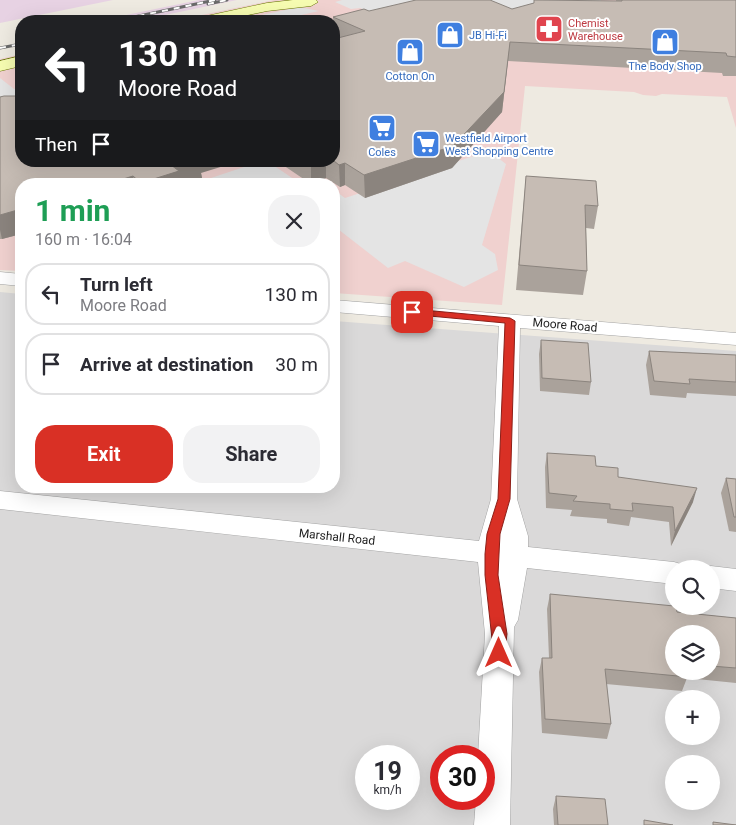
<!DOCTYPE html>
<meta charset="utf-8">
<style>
:root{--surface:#fff;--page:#f2f2f3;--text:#2b2b33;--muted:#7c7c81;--line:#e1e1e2;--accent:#d93025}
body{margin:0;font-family:Roboto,sans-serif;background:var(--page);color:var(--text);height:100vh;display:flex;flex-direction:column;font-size:19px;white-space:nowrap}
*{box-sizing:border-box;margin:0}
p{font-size:16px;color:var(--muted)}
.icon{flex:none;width:28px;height:28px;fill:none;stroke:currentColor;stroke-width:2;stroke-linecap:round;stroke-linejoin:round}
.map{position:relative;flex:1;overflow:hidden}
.sheet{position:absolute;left:15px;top:178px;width:325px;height:315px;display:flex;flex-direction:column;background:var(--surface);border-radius:20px;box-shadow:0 5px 20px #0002}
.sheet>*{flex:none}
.hud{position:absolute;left:15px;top:15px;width:325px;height:152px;border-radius:20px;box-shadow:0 5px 20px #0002;background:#202124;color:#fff;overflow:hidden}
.controls{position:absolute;left:665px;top:560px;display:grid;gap:10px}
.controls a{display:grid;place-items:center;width:55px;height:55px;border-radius:50%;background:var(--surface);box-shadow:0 5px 20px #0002;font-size:25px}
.speed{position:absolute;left:355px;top:745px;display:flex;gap:10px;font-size:25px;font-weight:700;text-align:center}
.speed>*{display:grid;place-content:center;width:65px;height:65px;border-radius:50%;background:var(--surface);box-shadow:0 5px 20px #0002;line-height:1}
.speed small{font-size:12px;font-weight:400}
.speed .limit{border:8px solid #d22;background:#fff;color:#111}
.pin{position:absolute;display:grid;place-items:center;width:42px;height:42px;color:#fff;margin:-21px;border-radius:10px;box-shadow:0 2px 8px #0006}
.me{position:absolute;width:55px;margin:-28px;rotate:0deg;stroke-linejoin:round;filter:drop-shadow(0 0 4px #0008)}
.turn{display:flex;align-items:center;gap:18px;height:105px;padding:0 20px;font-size:22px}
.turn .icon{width:65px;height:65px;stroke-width:2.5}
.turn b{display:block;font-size:35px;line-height:42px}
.then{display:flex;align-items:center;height:48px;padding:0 20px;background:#0003;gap:10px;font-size:19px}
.round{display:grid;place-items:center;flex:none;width:52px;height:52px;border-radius:20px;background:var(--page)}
.head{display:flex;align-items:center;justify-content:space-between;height:85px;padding:0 20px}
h1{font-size:30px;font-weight:700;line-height:38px;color:#1e9e55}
.cta{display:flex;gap:10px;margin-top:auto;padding:10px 20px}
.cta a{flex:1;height:58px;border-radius:20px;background:var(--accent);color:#fff;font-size:20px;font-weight:700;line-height:58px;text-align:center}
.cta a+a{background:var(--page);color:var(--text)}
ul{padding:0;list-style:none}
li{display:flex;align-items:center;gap:15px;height:62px;margin:0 10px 8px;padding:0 10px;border:2px solid var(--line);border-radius:20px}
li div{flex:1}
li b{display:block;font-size:19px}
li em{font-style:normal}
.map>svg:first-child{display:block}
.residential{fill:#dad9d9;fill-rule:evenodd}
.commercial{fill:#f0d1cf}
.industrial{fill:#e7d2e3}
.parking{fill:#e4e4e4}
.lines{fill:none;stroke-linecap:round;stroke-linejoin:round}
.street-casing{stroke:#a3a3a3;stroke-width:1}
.secondary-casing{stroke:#657501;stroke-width:1}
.street{fill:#fff;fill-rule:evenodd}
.secondary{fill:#f6fcb1;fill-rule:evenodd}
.rail-casing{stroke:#6a6a6a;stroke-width:3}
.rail{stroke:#fff;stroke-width:2;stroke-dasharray:6;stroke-linecap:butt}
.wall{fill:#aaa29b;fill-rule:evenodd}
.shaded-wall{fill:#8b847e}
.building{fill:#c6bcb4;stroke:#8b847e}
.route{fill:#d93025;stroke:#8d1f18}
.labels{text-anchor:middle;stroke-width:4;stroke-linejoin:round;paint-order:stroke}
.far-health-label{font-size:11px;fill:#be3a42;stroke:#fff;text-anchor:start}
.far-shop-label{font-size:11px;fill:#366cbe;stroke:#fff}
.street-label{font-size:12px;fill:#1c1c1c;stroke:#fff}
</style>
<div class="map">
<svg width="736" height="825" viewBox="0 0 736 825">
<rect width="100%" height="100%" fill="#eeeae1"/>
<path class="residential" d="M0,292L21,294V486H334V321L736,351V825H0ZM674,569H711V606H674ZM674,634H711V671H674ZM674,699H711V736H674ZM366,756H409V799H366ZM441,756H484V799H441ZM674,764H711V801H674Z"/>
<path class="commercial" d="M274,0H736V128L727,97L662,94L656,96L643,95L634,92L525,86L502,305L334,293V184H21V271L0,270V59L21,54V161H334V21H173Z"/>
<g class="industrial">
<path d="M0,0H113L0,23Z"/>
<path d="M199,0H237L136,21H97Z"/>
</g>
<g class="parking">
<path d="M342,0H601L602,9L370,12L360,8L351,9L335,2Z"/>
<path d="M299,7L319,11L301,15L304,17L286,21H235Z"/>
<path d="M0,78L14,89L21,87V111L0,116Z"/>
<path d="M489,151L506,164L482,245L495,254L498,270L464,287L405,261L388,268L334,226V190L345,198Z"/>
<path d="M262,161H267L301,184H201L211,178Z"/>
</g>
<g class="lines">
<defs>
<g id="street">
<path d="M0,272L21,274V286L0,284Z"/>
<path d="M334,300L736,333V345L520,328L517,499L528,536V547L674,562L684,565L686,569H674V584L527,568L518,620L514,627L510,825H474L476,799H484V756H478L485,634L478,562L0,509V491L479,541L491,499L499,326L334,312Z"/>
<path d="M711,566L736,569V591L711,588V569H702Z"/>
</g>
<g id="secondary">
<path d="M293,0H316L318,2L311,6L267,11L220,21H195L202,17L267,3Z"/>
<path d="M21,56V66L0,71V61Z"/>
</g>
</defs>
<use href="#street" class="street-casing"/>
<use href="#secondary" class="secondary-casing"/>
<use href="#street" class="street"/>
<use href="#secondary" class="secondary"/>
<defs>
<g id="rail">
<path d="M208,4L227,0"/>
<path d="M115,21L215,0"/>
<path d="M0,48L21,44"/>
</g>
</defs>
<use href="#rail" class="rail-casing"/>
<use href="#rail" class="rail"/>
</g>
<g class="wall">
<path d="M616,0H736V76H723L722,73L508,61L502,112L452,168L365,198L345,185L340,187L326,178L311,184L277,161H334L340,38L334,35L333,17L369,11L512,9L616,1Z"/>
<path d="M0,97L201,173L202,178L184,184H21V234L2,239H0Z"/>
<path d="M526,176L598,206L594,229L586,228L587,271L583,295L516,290Z"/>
<path d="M541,340L591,382L589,395L540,391L539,354Z"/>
<path d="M649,351L736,355V396L687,393L686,398L650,395L646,365Z"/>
<path d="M547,453L596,466L618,477L693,502L671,546L669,522L631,517L629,526L607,523V519L570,516L572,510L546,508L545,467Z"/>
<path d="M726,478L736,479V532L729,531L721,493Z"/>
<path d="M550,594L677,612L736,618V683L687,678L682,691L606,684L611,724L607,739L542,733L539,672L542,658H549L547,609ZM711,634V671H674Z"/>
<path d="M556,796L608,825H554L553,809Z"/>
</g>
<g class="shaded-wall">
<path d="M510,42L502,112L452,168L365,198L364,175Z"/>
<path d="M183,161H240L201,173L202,178L184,184H142L141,183L171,165Z"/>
<path d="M311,161H326V178L311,184Z"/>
<path d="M345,163V185L340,187L339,165Z"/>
<path d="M133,176L134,184H107Z"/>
<path d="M21,209V234L2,239L0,230V215Z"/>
<path d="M697,488L693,502L671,546L675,531Z"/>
</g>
<g class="building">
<path d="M416,0H490L512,9L534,3V0L622,1V0H736V57L727,56L726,53L510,42L504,92L453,146L364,175L345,163L339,165L334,161V39L365,31L333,17L364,9L369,11Z"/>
<path d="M4,96H21V161H183L171,165L179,171L141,183L133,176L107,184H21V209L0,215V97Z"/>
<path d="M526,176L596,181L598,206L585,205L587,271L519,265Z"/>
<path d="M541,340L588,343L591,382L542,378Z"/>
<path d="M649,351L736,355V382L689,379L690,384L654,381Z"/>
<path d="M547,453L595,456L596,466L618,468V477L697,488L675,531L673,507L632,503L633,511L610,509V504L573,501L577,496L549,493Z"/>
<path d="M726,478L736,479V517H734Z"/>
<path d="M550,594L674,606H676L677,612L736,618V668L711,666V634H674V671H687L688,677L605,669L611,724L545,719L542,658H552Z"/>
<path d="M556,796L605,799L608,825H558Z"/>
<path d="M644,820L673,825H644Z"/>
<path d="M713,822L736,825H713Z"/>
</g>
<path class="route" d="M412,309L510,318L515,321L510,499L500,534L499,554L498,575L507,634L504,657L499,659L494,657L485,575V554L487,534L498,499L505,323L408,314V310Z"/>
<defs>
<symbol id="pharmacy-square" viewBox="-11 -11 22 22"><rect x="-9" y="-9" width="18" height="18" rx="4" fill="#e0444e" stroke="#fff"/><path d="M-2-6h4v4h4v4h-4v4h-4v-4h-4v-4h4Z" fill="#fff"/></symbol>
<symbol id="shop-square" viewBox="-11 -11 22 22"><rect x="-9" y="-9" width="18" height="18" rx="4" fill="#3f7fe0" stroke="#fff"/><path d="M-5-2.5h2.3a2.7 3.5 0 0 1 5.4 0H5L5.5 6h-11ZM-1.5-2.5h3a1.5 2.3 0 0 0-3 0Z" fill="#fff"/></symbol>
<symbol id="supermarket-square" viewBox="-11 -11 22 22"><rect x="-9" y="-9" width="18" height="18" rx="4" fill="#3f7fe0" stroke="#fff"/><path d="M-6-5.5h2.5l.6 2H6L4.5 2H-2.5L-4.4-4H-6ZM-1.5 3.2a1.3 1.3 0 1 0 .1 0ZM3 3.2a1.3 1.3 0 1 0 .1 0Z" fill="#fff"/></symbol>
</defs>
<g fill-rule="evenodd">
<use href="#pharmacy-square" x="533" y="13" width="32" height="32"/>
<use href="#shop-square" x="434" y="19" width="32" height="32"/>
<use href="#shop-square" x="649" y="26" width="32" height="32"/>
<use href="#shop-square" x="394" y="36" width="32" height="32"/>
<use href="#supermarket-square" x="366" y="112" width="32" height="32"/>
<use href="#supermarket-square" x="410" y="128" width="32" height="32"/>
</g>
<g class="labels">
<g class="far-health-label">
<text x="568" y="27">Chemist<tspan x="568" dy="13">Warehouse</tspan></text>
</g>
<g class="far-shop-label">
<text x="469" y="39" text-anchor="start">JB Hi-Fi</text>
<text x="665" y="70">The Body Shop</text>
<text x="410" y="80">Cotton On</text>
<text x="445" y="142" text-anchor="start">Westfield Airport<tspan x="445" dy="13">West Shopping Centre</tspan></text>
<text x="382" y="156">Coles</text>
</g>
<g class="street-label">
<text transform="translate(565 325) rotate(5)" y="4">Moore Road</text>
<text transform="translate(337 537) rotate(6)" y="4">Marshall Road</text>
</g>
</g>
</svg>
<div class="controls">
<a><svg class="icon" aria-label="search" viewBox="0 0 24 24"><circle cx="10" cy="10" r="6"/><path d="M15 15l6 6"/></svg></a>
<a><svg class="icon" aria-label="layers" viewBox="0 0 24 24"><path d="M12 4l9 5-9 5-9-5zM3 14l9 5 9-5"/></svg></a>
<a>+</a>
<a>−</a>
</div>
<div class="speed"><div>19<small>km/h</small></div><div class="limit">30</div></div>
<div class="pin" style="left:412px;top:312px;background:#d93025"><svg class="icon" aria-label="arrive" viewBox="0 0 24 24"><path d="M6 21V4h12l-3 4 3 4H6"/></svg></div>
<svg class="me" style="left:499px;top:653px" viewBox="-20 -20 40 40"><path d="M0-17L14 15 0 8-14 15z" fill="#d93025" stroke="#fff" stroke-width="4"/></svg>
<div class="hud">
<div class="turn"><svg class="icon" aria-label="left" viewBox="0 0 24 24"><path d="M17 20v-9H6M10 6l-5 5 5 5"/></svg><div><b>130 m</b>Moore Road</div></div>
<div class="then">Then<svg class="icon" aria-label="arrive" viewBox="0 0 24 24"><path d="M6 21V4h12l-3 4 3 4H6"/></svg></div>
</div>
<section class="sheet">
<div class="head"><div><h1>1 min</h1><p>160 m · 16:04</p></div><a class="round"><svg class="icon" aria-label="close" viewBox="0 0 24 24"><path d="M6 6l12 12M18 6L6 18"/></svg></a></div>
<ul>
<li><svg class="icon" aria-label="left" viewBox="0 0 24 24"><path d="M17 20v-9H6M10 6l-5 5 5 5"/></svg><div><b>Turn left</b><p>Moore Road</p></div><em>130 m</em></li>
<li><svg class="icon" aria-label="arrive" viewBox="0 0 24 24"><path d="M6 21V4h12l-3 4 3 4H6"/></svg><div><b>Arrive at destination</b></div><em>30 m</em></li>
</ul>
<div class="cta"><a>Exit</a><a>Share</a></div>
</section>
</div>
